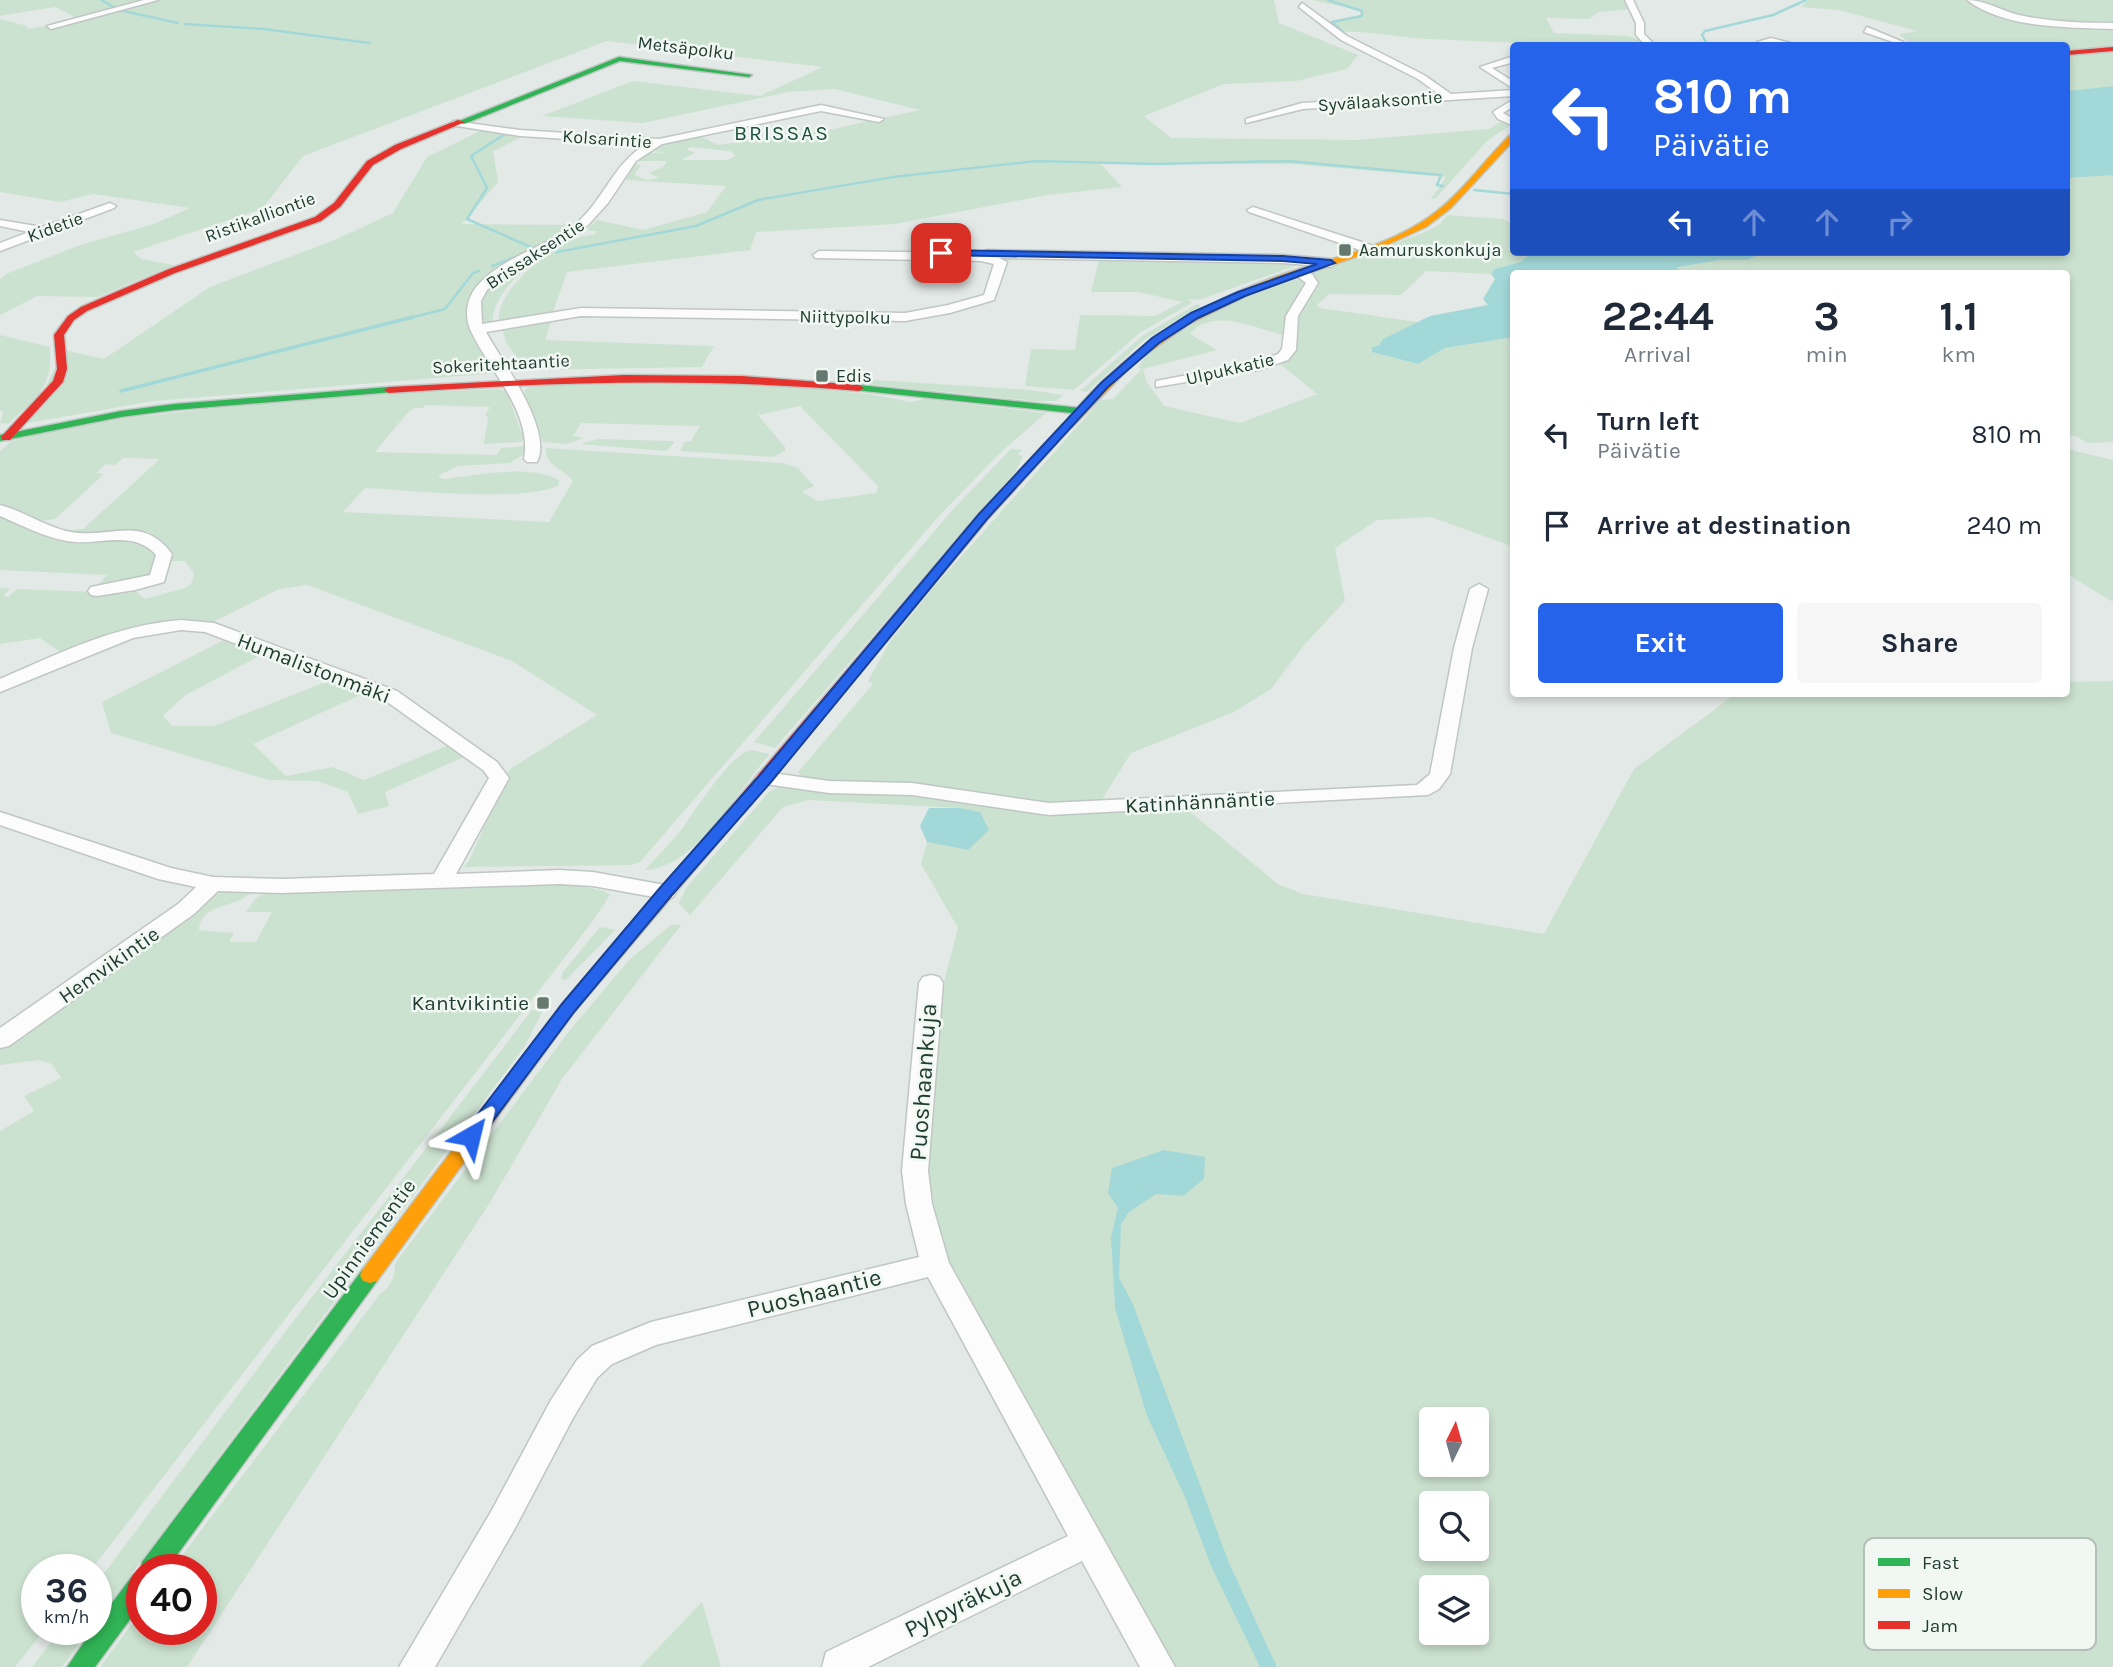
<!DOCTYPE html>
<meta charset="utf-8">
<style>
:root{--surface:#fff;--page:#f6f6f7;--text:#1f2937;--muted:#747a83;--accent:#2563eb}
body{margin:0;font-family:Karla,sans-serif;background:var(--page);color:var(--text);height:100vh;display:flex;flex-direction:column;font-size:26px;white-space:nowrap}
*{box-sizing:border-box;margin:0}
p{font-size:23px;color:var(--muted)}
.icon{flex:none;width:38px;height:38px;fill:none;stroke:currentColor;stroke-width:2;stroke-linecap:round;stroke-linejoin:round}
.map{position:relative;flex:1;overflow:hidden}
.sheet{position:absolute;left:1510px;top:270px;width:560px;height:427px;display:flex;flex-direction:column;background:var(--surface);border-radius:7px;box-shadow:0 4px 10px #0003}
.sheet>*{flex:none}
.hud{position:absolute;left:1510px;top:42px;width:560px;height:214px;border-radius:7px;box-shadow:0 4px 10px #0003;background:#2563eb;color:#fff;overflow:hidden}
.needle{width:46px;rotate:5deg}
.fabs{position:absolute;left:1419px;top:1407px;display:grid;gap:14px}
.fabs a{display:grid;place-items:center;width:70px;height:70px;border-radius:7px;background:var(--surface);box-shadow:0 4px 10px #0003;font-size:35px}
.speed{position:absolute;left:21px;top:1554px;display:flex;gap:14px;font-size:35px;font-weight:700;text-align:center}
.speed>*{display:grid;place-content:center;width:91px;height:91px;border-radius:50%;background:var(--surface);box-shadow:0 4px 10px #0003;line-height:1}
.speed small{font-size:18px;font-weight:400}
.speed .limit{border:10px solid #d22;background:#fff;color:#111}
.pin{position:absolute;display:grid;place-items:center;width:60px;height:60px;color:#fff;margin:-30px;border-radius:14px;box-shadow:0 4px 10px #0006}
.me{position:absolute;width:77px;margin:-38px;rotate:37deg;stroke-linejoin:round;filter:drop-shadow(0 0 5px #0008)}
.turn{display:flex;align-items:center;gap:24px;height:147px;padding:0 28px;font-size:32px}
.turn .icon{width:91px;height:91px;stroke-width:2.5}
.turn b{display:block;font-size:49px;line-height:60px}
.lanes{display:flex;align-items:center;height:66px;padding:0 28px;background:#0003;justify-content:center;gap:35px;direction:ltr}
.lanes .off{opacity:.35}
.eta{display:flex;justify-content:space-evenly;align-items:center;height:119px;text-align:center}
.eta b{font-size:42px;font-weight:700;line-height:49px}
.cta{display:flex;gap:14px;margin-top:auto;padding:14px 28px}
.cta a{flex:1;height:80px;border-radius:7px;background:var(--accent);color:#fff;font-size:28px;font-weight:700;line-height:80px;text-align:center}
.cta a+a{background:var(--page);color:var(--text)}
ul{padding:0;list-style:none}
li{display:flex;align-items:center;gap:21px;height:91px;padding:0 28px}
li div{flex:1}
li b{display:block;font-size:26px}
li em{font-style:normal}
.map>svg:first-child{display:block}
.green{fill:#cce2d0;fill-rule:evenodd}
.water{fill:#a3d8d8}
.lines{fill:none;stroke-linecap:round;stroke-linejoin:round}
.stream-far1{stroke:#a3d8d8;stroke-width:2.5}
.stream{stroke:#a3d8d8;stroke-width:3.5}
.street-casing{stroke:#c0c6c3;stroke-width:3}
.fast-casing{stroke:#bfc7c3;stroke-width:3}
.slow-casing{stroke:#bfc7c3;stroke-width:3}
.jam-casing{stroke:#bfc7c3;stroke-width:3}
.street{fill:#fbfcfb;fill-rule:evenodd}
.fast{fill:#30b455;fill-rule:evenodd}
.slow{fill:#ff9f0a;fill-rule:evenodd}
.jam{fill:#e5322d;fill-rule:evenodd}
.route{fill:#2563eb;stroke:#184099;stroke-width:2}
.poi-dot{fill:#657971;stroke:#f1f8f4;stroke-width:2.5}
.labels{text-anchor:middle;stroke-width:5;stroke-linejoin:round;paint-order:stroke}
.far-street-label{font-size:18px;fill:#213c32;stroke:#f1f8f4}
.far-poi-label{font-size:18px;fill:#213c32;stroke:#f1f8f4;text-anchor:start}
.far-quarter-label{font-size:21px;letter-spacing:2px;fill:#1c4f3c;stroke:#f1f8f4}
.street-label{font-size:21px;fill:#213c32;stroke:#f1f8f4}
.poi-label{font-size:21px;fill:#213c32;stroke:#f1f8f4;text-anchor:end}
.near-street-label{font-size:24px;fill:#213c32;stroke:#f1f8f4}
.key{fill:#f1f8f4;stroke:#b3c0ba;stroke-width:2}
.key-label{font-size:19px;fill:#213c32}
</style>
<div class="map">
<svg width="2113" height="1667" viewBox="0 0 2113 1667">
<rect width="100%" height="100%" fill="#e3e9e6"/>
<g class="green">
<path d="M0,0H1274L1279,23L1358,55L1347,69L1296,81L1224,84L1144,116L1171,138L1356,140L1489,129L1502,121L1511,125L1487,141L1435,199H1431L1446,177L1293,164H1101L1122,187L1047,195L895,224L756,232L750,250L567,272L553,312L499,320C495,289 564,233 594,235L597,231H589L588,228L597,220L643,230L707,212L726,186L626,180L633,164L641,165L634,175L646,180L660,178L649,173L663,167L667,161H636L648,152L668,154L651,150L666,143L698,135L718,145L833,129L920,110L835,89L788,92L643,123L542,116L633,81L760,96L823,67L607,41L303,156L262,209L133,252L141,259L174,265L97,297L37,296L0,315V279L6,274L80,245L154,224L190,208L93,194L60,202L0,192V19L24,25L29,29L79,19L55,7L0,16ZM691,147L730,151L736,156L727,160H681L695,153L686,149Z"/>
<path d="M1312,0H1626L1632,9L1599,12L1589,19L1546,18L1554,33L1629,36L1649,45C1576,45 1503,43 1430,39C1399,38 1370,30 1339,32L1328,22L1360,15L1363,11Z"/>
<path d="M1808,0H1967C2005,24 2070,22 2113,27V47L2067,51V46L1897,45L1907,41L1899,34L1917,31L1839,10L1801,7Z"/>
<path d="M1977,0H2113V24C2068,23 2019,20 1977,0Z"/>
<path d="M2113,51V86L2067,91V56Z"/>
<path d="M484,129L526,135L493,151L498,182L462,224L575,225L473,292C458,323 482,347 497,373L154,401L28,423L64,350L104,359L210,287L337,239L393,213L427,157Z"/>
<path d="M2095,175H2113V442L2087,443L2076,436L2067,435V273H1677L1679,270L1676,268L1718,260H1748L1763,252H2067V178Z"/>
<path d="M1447,215L1503,219L1514,224V252H1533L1520,262L1495,269L1491,274L1426,271L1401,295L1329,294L1317,305L1320,308L1418,322L1384,339L1383,342L1370,350L1372,352L1418,364L1445,348L1514,337V547L1431,517L1377,520L1335,548L1345,601L1304,645L1271,689L1234,712L1131,753L1099,804L1058,806L899,785H841L804,780L798,772L873,684L868,681L889,643L933,588L1101,400L1113,399L1142,369L1138,368C1142,362 1145,355 1151,350C1174,330 1281,269 1309,281C1307,289 1304,289 1298,295C1288,307 1286,321 1286,336C1257,329 1212,306 1190,334L1217,350L1143,369L1146,381L1164,406L1240,423L1317,394L1279,363C1299,349 1292,333 1299,313C1303,303 1311,294 1315,283L1312,273L1423,233L1440,224Z"/>
<path d="M575,235C547,252 507,276 495,308C493,313 493,319 492,324L479,323L477,305L491,283Z"/>
<path d="M1100,256L1303,263L1199,300L1188,299L1192,303L1141,332L1074,390L1025,386L1031,349L1075,350L1080,315L1155,316L1182,302L1139,292H1091Z"/>
<path d="M1197,304L1201,306L1144,340L1087,392L1080,391L1142,336Z"/>
<path d="M552,318L545,340L714,346L702,367L526,370L506,342L502,328Z"/>
<path d="M0,335L50,347C53,388 36,398 8,424L0,423L3,412L0,411Z"/>
<path d="M861,379L1030,390L1064,395L1056,401H1035L859,383Z"/>
<path d="M766,383L875,395L910,402L925,399L1046,413L1001,452L939,516L640,862L630,865L463,867L469,861L510,769L597,715L512,661L307,585L279,589L213,622L179,619L161,621L112,632L63,654L40,638L0,644V588L10,589L3,596L8,597L17,589L98,592L132,588L145,599L185,588L191,584L194,574L185,561H168L163,541C159,539 154,534 149,532C136,527 88,534 70,534L67,531L83,529L160,459L123,458L115,465L106,464L96,473L104,474L55,519L39,521L0,505V451L12,441L80,423L326,396L500,389L507,393L524,439L521,442L484,444L488,417L485,415L490,407L426,405L423,408H415L409,411L375,452L497,455L501,448L525,446L529,451L510,463L458,466L438,476L443,479C477,475 529,464 559,480V485C526,503 408,490 365,488L343,512L549,522L573,481C562,467 545,467 546,448L783,463L798,468L814,486L802,492L818,501L876,493L878,486L800,406L758,415L785,447V451L773,457L680,451L685,441H691L700,426L581,423L573,436L584,438L567,444L543,442L524,392L527,388L540,384Z"/>
<path d="M599,439L673,441L674,443L666,451L580,444Z"/>
<path d="M1011,449L1022,450L1017,455L1023,456L1016,471L775,748L754,742L955,507Z"/>
<path d="M2067,449L2113,460V602L2067,574Z"/>
<path d="M0,513L60,538L124,535L156,551L157,575L97,587L107,575L0,570Z"/>
<path d="M226,639L265,653L184,696L163,716L172,726H214L336,678L367,692L253,744L286,776L333,767L364,780L449,745L464,757L385,792L389,806L358,814L348,792L317,781L269,780L111,733L102,702Z"/>
<path d="M2113,681V1667H1176L942,1255L927,1162L939,1001L958,928L921,864L927,842L968,850L989,829L960,808L808,800L783,807L690,915L679,903L686,888L769,792L782,785L902,792L1048,816L1184,807L1278,884L1303,894L1544,934L1634,769L1737,693H2067V682ZM1164,1150L1205,1158L1183,1196L1156,1194ZM1432,1419H1477V1465H1432ZM1432,1503H1477V1549H1432ZM1432,1587H1477V1633H1432Z"/>
<path d="M752,750L770,754C738,789 697,868 645,870C656,858 667,846 678,834C692,816 731,751 752,750Z"/>
<path d="M565,882L604,891L610,895L592,922L91,1570H37V1629H45L15,1667H0V1131L34,1111L24,1096L61,1078L52,1064L39,1060L0,1065V1046L213,896L227,891L251,892C237,909 200,902 199,930L234,933L229,942H256L272,912H246L256,898L269,891H343L445,884Z"/>
<path d="M671,925H681L562,1079L489,1204L187,1667H100L142,1610V1629H201V1570H171L380,1294C392,1285 395,1277 395,1263L570,1030L629,960Z"/>
<path d="M603,927L615,930L566,980L561,979L563,972L599,928Z"/>
<path d="M532,1010L542,1012L525,1046L96,1621V1584L282,1336Z"/>
<path d="M702,1602L721,1667H640Z"/>
<path d="M61,1629H90L62,1667H32Z"/>
</g>
<g class="water">
<path d="M2113,86V175L2067,178V91Z"/>
<path d="M1533,252H1763L1748,260H1720L1679,267L1676,268L1679,270L1677,273H1514V337L1445,348L1418,364L1372,352L1371,348L1379,345L1383,339L1430,316L1488,305L1483,299L1495,279L1491,274L1495,269L1520,262Z"/>
<path d="M929,808H960L980,812L989,830L968,850L927,842L920,826Z"/>
<path d="M1164,1150L1205,1157L1204,1179L1183,1196L1156,1194L1129,1212L1121,1224L1119,1278L1133,1304L1229,1563L1277,1667H1260L1212,1568L1185,1497L1147,1416L1115,1308L1111,1237L1118,1208L1108,1193L1112,1168Z"/>
</g>
<g class="lines">
<g class="stream-far1">
<path d="M101,0L117,9"/>
<path d="M1328,0L1362,11V16L1332,22L1348,37L1371,48"/>
<path d="M119,10L178,23"/>
<path d="M184,24L264,29L370,43"/>
<path d="M1708,46L1702,35L1705,31L1773,15L1806,0"/>
<path d="M1407,67L1435,82"/>
<path d="M505,134L471,156L487,188L467,219L535,249"/>
<path d="M1474,190L1514,194"/>
<path d="M557,252L696,226L758,200L893,177L1036,161L1156,164L1288,161L1441,175L1437,185L1443,186"/>
<path d="M492,266L529,252"/>
<path d="M406,319L445,309L473,273L479,271"/>
</g>
<path class="stream" d="M121,391L413,317"/>
<defs>
<g id="street">
<path d="M144,0H158L51,29L47,26Z"/>
<path d="M1625,0H1633L1644,23V34L1656,46H1646L1636,35V23Z"/>
<path d="M1967,0C1985,0 2002,11 2019,15C2050,22 2082,23 2113,23V29C2067,27 2005,29 1967,0Z"/>
<path d="M1302,3L1347,36L1424,75L1451,94L1514,90V96L1303,109L1246,123V119L1302,103L1440,95L1418,79L1341,40L1299,7Z"/>
<path d="M1867,27L1903,42L1901,46H1892L1893,42L1864,32Z"/>
<path d="M1771,38L1794,44L1795,46H1761L1757,42Z"/>
<path d="M1514,56V62L1492,68L1514,82V89L1480,67Z"/>
<path d="M1514,99V106L1503,113L1514,119V126L1498,119L1493,112Z"/>
<path d="M821,105L884,119L879,122L821,111L662,144L636,161L608,203L588,225L568,240L501,277L487,290L481,301L482,324L581,308L905,313L948,305L984,295L994,264L981,261L815,258L813,255L819,251L981,253L987,250L1283,255L1331,259L1337,263L1331,267L1283,263L999,258L1007,262L994,300L950,313L905,321L581,316L486,332C501,360 554,430 537,462H527L524,459C533,412 487,368 470,329C464,314 467,297 478,285C503,257 543,248 573,226C603,203 613,162 647,144L520,136L457,126L453,125V121L520,130L659,139Z"/>
<path d="M110,203L116,206L114,208L0,251V243L29,232L0,226V220L42,227Z"/>
<path d="M1253,207L1374,246L1376,249L1366,252L1249,212L1247,210Z"/>
<path d="M1299,269L1312,274L1318,283L1298,316L1296,350L1288,360L1259,370L1156,387V381L1256,362L1278,354L1282,349L1286,316L1306,283L1293,273Z"/>
<path d="M0,505C23,511 43,525 66,531C106,541 142,512 172,554L164,582L135,590L97,596L91,595L88,591L91,587L150,575L156,555C132,528 98,547 67,541C44,537 21,525 0,516Z"/>
<path d="M1479,584L1488,589L1472,648L1450,774L1439,789L1428,795L1049,815L912,795L829,793L765,784L758,782L755,778L758,774L765,772L829,781L912,783L1049,803L1417,785L1430,774L1454,648L1470,589Z"/>
<path d="M181,620L214,623L397,691L497,762L509,778L456,874L560,870L593,872L665,885L673,887L676,892L673,897L665,899L593,886L560,884L282,893L218,891L194,914L9,1046L0,1048V1028L178,904L196,887L158,879L0,825V812L171,868L213,877L282,879L434,874L489,778L483,770L383,699L205,632L181,630L133,638L0,692V679C60,653 115,625 181,620Z"/>
<path d="M931,975L939,977L943,983L928,1171L932,1204L949,1263L1175,1667H1140L1082,1561L868,1667H822L826,1652L1068,1536L928,1277L656,1345L612,1364L597,1378L573,1418L514,1530L435,1667H399L492,1510L551,1400L577,1360L592,1346L651,1322L919,1257L906,1204L902,1171L919,983L923,977Z"/>
</g>
<g id="fast">
<path d="M619,57L752,75L749,77L620,61L464,124L457,122Z"/>
<path d="M859,385L1081,408L1086,411L1081,414L855,390V386Z"/>
<path d="M389,387L394,390L393,392L174,410L121,417L0,441V435L121,411L174,404Z"/>
<path d="M370,1267L377,1269L380,1275L377,1281L166,1570H142V1603L95,1667H67L93,1629H96V1624L133,1575L140,1572L142,1562L363,1269Z"/>
</g>
<g id="slow">
<path d="M1511,134H1514V140L1451,208L1426,227L1376,250L1254,292L1189,324L1135,362L1071,428L1062,426C1119,354 1194,305 1281,275C1328,259 1378,249 1420,223C1457,201 1481,163 1511,134Z"/>
<path d="M707,840L715,845L713,848L574,1012L377,1281L370,1283L363,1281L360,1275L363,1269L562,1004L701,842Z"/>
</g>
<g id="jam">
<path d="M2113,47V51L2067,55V51Z"/>
<path d="M458,120L465,122L401,149L373,165L340,207L321,221L175,273L87,311L74,320L64,335L67,369L63,382L10,440H2V436L53,381L57,369L54,335L68,316L81,307L169,269L315,217L334,203L367,161L395,145Z"/>
<path d="M624,375L742,376L859,385L864,388L859,391C702,377 546,382 389,393L384,390L389,387Z"/>
<path d="M1063,424L1072,426L987,520L713,848H701L699,845L701,842L979,514Z"/>
</g>
</defs>
<use href="#street" class="street-casing"/>
<use href="#fast" class="fast-casing"/>
<use href="#slow" class="slow-casing"/>
<use href="#jam" class="jam-casing"/>
<use href="#street" class="street"/>
<use href="#fast" class="fast"/>
<use href="#slow" class="slow"/>
<use href="#jam" class="jam"/>
</g>
<path class="route" d="M941,250L1283,256L1331,260L1335,263L1245,296L1198,318L1159,343L1108,387L987,519L771,782L671,896L574,1012L478,1141L471,1143L465,1141L462,1136L465,1131L562,1004L659,889L760,775L979,514L1101,383L1152,338L1191,313L1238,292L1317,264L1283,261L938,255V251Z"/>
<g class="poi-dot">
<rect x="1338" y="243" width="14" height="14" rx="3.5"/>
<rect x="815" y="369" width="14" height="14" rx="3.5"/>
<rect x="536" y="996" width="14" height="14" rx="3.5"/>
</g>
<g class="labels">
<g class="far-street-label">
<text transform="translate(686 48) rotate(7)" y="6">Metsäpolku</text>
<text transform="translate(1380 101) rotate(-4)" y="6">Syvälaaksontie</text>
<text transform="translate(607 139) rotate(4)" y="6">Kolsarintie</text>
<text transform="translate(260 217) rotate(-20)" y="6">Ristikalliontie</text>
<text transform="translate(55 227) rotate(-20)" y="6">Kidetie</text>
<text transform="translate(535 254) rotate(-33)" y="6">Brissaksentie</text>
<text transform="translate(845 317) rotate(1)" y="6">Niittypolku</text>
<text transform="translate(501 364) rotate(-3)" y="6">Sokeritehtaantie</text>
<text transform="translate(1230 369) rotate(-13)" y="6">Ulpukkatie</text>
</g>
<g class="far-poi-label">
<text x="1359" y="256">Aamuruskonkuja</text>
<text x="836" y="382">Edis</text>
</g>
<g class="far-quarter-label">
<text x="782" y="140">BRISSAS</text>
</g>
<g class="street-label">
<text transform="translate(314 668) rotate(21)" y="7">Humalistonmäki</text>
<text transform="translate(1200 802) rotate(-3)" y="7">Katinhännäntie</text>
<text transform="translate(109 965) rotate(-35)" y="7">Hemvikintie</text>
<text transform="translate(369 1239) rotate(-54)" y="7">Upinniementie</text>
</g>
<g class="poi-label">
<text x="529" y="1010">Kantvikintie</text>
</g>
<g class="near-street-label">
<text transform="translate(923 1082) rotate(-86)" y="8">Puoshaankuja</text>
<text transform="translate(814 1293) rotate(-14)" y="8">Puoshaantie</text>
<text transform="translate(963 1603) rotate(-26)" y="8">Pylpyräkuja</text>
</g>
</g>
<rect x="1864" y="1538" width="232" height="112" rx="10" class="key"/>
<rect x="1878" y="1558" width="32" height="8" fill="#30b455"/>
<rect x="1878" y="1589" width="32" height="9" fill="#ff9f0a"/>
<rect x="1878" y="1621" width="32" height="8" fill="#e5322d"/>
<g class="key-label">
<text x="1922" y="1569">Fast</text>
<text x="1922" y="1600">Slow</text>
<text x="1922" y="1632">Jam</text>
</g>
</svg>
<div class="fabs">
<a><svg class="needle" viewBox="-14 -14 28 28"><path d="M0-13l5 13h-10z" fill="#e53935"/><path d="M0 13l5-13h-10z" fill="#747a83"/></svg></a>
<a><svg class="icon" aria-label="search" viewBox="0 0 24 24"><circle cx="10" cy="10" r="6"/><path d="M15 15l6 6"/></svg></a>
<a><svg class="icon" aria-label="layers" viewBox="0 0 24 24"><path d="M12 4l9 5-9 5-9-5zM3 14l9 5 9-5"/></svg></a>
</div>
<div class="speed"><div>36<small>km/h</small></div><div class="limit">40</div></div>
<div class="pin" style="left:941px;top:253px;background:#d93025"><svg class="icon" aria-label="arrive" viewBox="0 0 24 24"><path d="M6 21V4h12l-3 4 3 4H6"/></svg></div>
<svg class="me" style="left:471px;top:1136px" viewBox="-20 -20 40 40"><path d="M0-17L14 15 0 8-14 15z" fill="#2563eb" stroke="#fff" stroke-width="4"/></svg>
<div class="hud">
<div class="turn"><svg class="icon" aria-label="left" viewBox="0 0 24 24"><path d="M17 20v-9H6M10 6l-5 5 5 5"/></svg><div><b>810 m</b>Päivätie</div></div>
<div class="lanes"><svg class="icon" aria-label="left" viewBox="0 0 24 24"><path d="M17 20v-9H6M10 6l-5 5 5 5"/></svg><svg class="icon off" aria-label="ahead" viewBox="0 0 24 24"><path d="M12 20V5M6 11l6-6 6 6"/></svg><svg class="icon off" aria-label="ahead" viewBox="0 0 24 24"><path d="M12 20V5M6 11l6-6 6 6"/></svg><svg class="icon off" aria-label="right" viewBox="0 0 24 24"><path d="M7 20v-9h11M14 6l5 5-5 5"/></svg></div>
</div>
<section class="sheet">
<div class="eta">
<div><b>22:44</b><p>Arrival</p></div>
<div><b>3</b><p>min</p></div>
<div><b>1.1</b><p>km</p></div>
</div>
<ul>
<li><svg class="icon" aria-label="left" viewBox="0 0 24 24"><path d="M17 20v-9H6M10 6l-5 5 5 5"/></svg><div><b>Turn left</b><p>Päivätie</p></div><em>810 m</em></li>
<li><svg class="icon" aria-label="arrive" viewBox="0 0 24 24"><path d="M6 21V4h12l-3 4 3 4H6"/></svg><div><b>Arrive at destination</b></div><em>240 m</em></li>
</ul>
<div class="cta"><a>Exit</a><a>Share</a></div>
</section>
</div>
